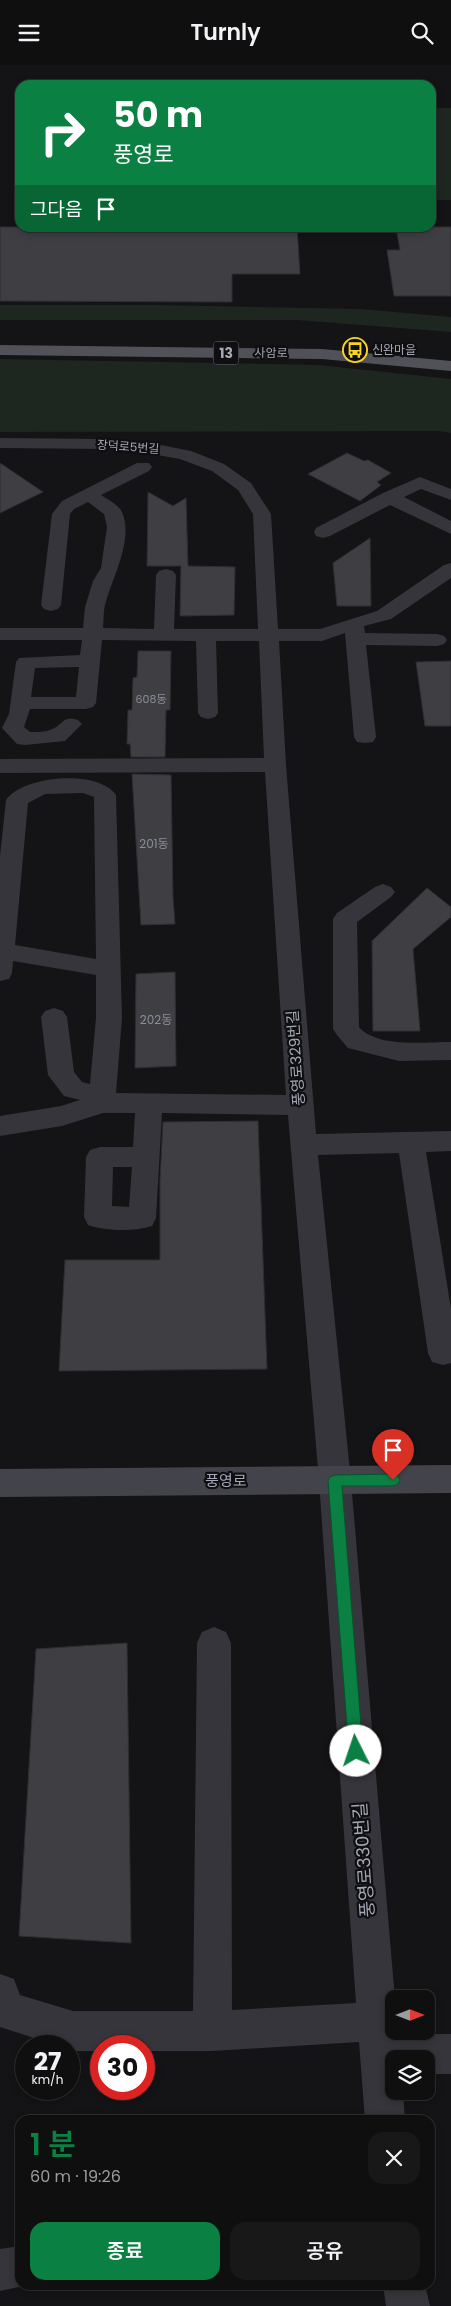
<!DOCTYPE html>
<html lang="ko">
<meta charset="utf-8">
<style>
:root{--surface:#0f0f10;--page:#181819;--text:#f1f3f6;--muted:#9b9c9f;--line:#2f2f30;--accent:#0b8043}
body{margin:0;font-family:Poppins,"Noto Sans KR",sans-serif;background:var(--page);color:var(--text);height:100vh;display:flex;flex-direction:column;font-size:19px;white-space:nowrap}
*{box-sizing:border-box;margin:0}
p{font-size:16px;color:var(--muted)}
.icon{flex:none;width:28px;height:28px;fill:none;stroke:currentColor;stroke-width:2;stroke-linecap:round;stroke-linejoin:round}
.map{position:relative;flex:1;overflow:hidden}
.sheet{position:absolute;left:15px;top:2050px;width:420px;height:175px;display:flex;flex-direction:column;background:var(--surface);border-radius:15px;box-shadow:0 2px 8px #0003,0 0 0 1px var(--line)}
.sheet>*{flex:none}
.hud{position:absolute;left:15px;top:15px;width:421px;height:152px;border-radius:15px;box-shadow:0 2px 8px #0003,0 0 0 1px var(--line);background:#0b8043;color:#fff;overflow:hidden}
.needle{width:32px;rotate:90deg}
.buttons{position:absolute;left:385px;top:1925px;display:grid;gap:10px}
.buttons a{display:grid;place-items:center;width:50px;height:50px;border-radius:10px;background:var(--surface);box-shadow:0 2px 8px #0003,0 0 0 1px var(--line);font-size:25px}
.speed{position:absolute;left:15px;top:1970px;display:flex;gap:10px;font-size:25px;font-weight:700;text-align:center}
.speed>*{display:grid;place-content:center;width:65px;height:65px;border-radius:50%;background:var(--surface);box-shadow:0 2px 8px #0003,0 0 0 1px var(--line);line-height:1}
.speed small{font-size:12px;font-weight:400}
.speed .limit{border:8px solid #d22;background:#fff;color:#111}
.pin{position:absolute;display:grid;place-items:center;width:42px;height:42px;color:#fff;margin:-51px -21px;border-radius:50% 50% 50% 0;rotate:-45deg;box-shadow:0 0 5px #0007}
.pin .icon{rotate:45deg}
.me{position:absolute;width:55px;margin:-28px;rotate:356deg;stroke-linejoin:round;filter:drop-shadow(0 0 4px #0008)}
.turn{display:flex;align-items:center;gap:18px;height:105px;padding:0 15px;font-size:22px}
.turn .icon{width:65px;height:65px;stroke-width:2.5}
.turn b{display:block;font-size:35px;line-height:42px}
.then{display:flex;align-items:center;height:48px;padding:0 15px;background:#0003;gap:10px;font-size:19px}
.round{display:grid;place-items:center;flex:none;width:52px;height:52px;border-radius:15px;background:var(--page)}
.headline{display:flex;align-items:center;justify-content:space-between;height:85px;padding:0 15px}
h1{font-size:30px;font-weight:600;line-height:38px;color:var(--accent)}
.cta{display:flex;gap:10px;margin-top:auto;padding:10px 15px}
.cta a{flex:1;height:58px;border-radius:15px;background:var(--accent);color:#fff;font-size:20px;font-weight:600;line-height:58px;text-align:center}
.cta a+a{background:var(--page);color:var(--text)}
header{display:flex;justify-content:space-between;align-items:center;height:65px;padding:0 15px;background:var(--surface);font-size:22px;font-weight:600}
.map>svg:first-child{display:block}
.green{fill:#1e2620}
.building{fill:#3e3e43;stroke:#2f2e32}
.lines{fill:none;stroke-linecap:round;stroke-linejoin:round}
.street{fill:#35353b;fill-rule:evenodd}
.secondary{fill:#43434b;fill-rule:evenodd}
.primary{fill:#51515a;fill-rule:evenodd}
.route{fill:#0b8043;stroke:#07532c}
.labels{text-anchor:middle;stroke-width:4.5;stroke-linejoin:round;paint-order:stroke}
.far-number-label{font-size:11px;fill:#8b8e9a}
.far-poi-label{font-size:12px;fill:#a5a8b7;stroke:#0f0f11;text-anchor:start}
.far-street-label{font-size:12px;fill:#a5a8b7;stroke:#0f0f11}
.number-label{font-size:12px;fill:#8b8e9a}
.shield{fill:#0f0f11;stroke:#787a85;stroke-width:1}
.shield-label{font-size:14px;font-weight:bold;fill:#a5a8b7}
.street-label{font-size:15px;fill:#a5a8b7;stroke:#0f0f11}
.near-street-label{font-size:18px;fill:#a5a8b7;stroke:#0f0f11}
</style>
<header><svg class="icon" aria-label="menu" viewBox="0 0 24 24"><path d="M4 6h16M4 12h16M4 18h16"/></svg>Turnly<svg class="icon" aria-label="search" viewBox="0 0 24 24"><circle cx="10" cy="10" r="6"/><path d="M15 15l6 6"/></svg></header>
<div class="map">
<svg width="451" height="2241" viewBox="0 0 451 2241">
<rect width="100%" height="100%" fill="#141416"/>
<g class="green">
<rect x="431" y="43" width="20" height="92"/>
<path d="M0,240H157L361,244L451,252V267L297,255H0Z"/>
<path d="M0,294L318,300L451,314V368L439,366L0,367Z"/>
</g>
<g class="building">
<path d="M0,162H297L300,209H232V237L0,236Z"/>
<path d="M396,162H451V231H394L387,185H400Z"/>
<path d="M347,388L364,396L368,395L391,408L377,417L381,420L360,436L308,409Z"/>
<path d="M0,398L43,427L0,448Z"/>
<path d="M148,427L173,441L186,433L188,501L235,502L234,550L180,551L181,501H147Z"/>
<path d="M370,473L371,541H337L333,498Z"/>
<path d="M138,586H171L170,645H166L165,692H131L130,679H127L128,645H132L133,613L137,612Z"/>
<path d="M451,596V661H425L416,597Z"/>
<path d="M132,709L171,710L173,832L175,859L141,860Z"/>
<path d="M427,823L451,842V852L413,884L420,966H373L372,876Z"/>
<path d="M175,907L176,1001L135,1003L136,909Z"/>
<path d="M258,1056L267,1304L59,1306L65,1195H160V1116L163,1057Z"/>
<path d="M127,1578L131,1878L19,1871L36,1584Z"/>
</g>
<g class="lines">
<g class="street">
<path d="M0,373L106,374L146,377L191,386L224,399L251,418L271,449L278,564H320L377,546L444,500L451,498V513L391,554L364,561L365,568L437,569L444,571L447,575L444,579L437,581L366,580L376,672L373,677L365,678L357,677L354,672L345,568L322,576H279L286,700L316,1069L451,1066V1086L426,1087L451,1244V1298L443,1300L432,1297L428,1288L399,1088L318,1090L351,1416L395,1934L394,1966H398V1969H451V2009H426V1994H394V2026H403L405,2055H365L359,1977L212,1986H144V1981H101V1986H73L69,1984V1981H59L0,1962V1909L14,1914L20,1930L73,1946H193L197,1578L202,1567L214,1562L226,1567L231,1578L232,1945L356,1938L319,1416L288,1050L162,1048L156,1153L152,1161C134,1167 106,1166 88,1160L84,1152L86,1092L90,1085L100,1082H133L135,1048H103L62,1061L0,1071V1051L61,1041L80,1035L64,1031L48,1010L41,952L45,946L54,943L63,946L67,952L74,1007L82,1017L90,1019L96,953V910L13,896L12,908L9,914L0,916V791L6,735C23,710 99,704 116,730L122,953L116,1028L286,1030L265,707L0,708V694L264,693L259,576H216L218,648L215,652L208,654L201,652L198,648L196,576L102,575L96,638L93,642L86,644H30L24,662L30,667C36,667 45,667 50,665C63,661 61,650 78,655L82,659L65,676L25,680L17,679L2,663L9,649L16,597L19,593L80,590L82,575H0V563H83L85,542L93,516L101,503L107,462L104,449L88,437L74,444L70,449L61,540L58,544L51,546L44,544L41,540L52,449L62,436L137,398H149L152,402L149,406L101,430C107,434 119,440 122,447C134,475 112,513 105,540C103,548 104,556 103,563L154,564L156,510L159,506L166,504L173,506L176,510L174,564H258L253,449L238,425L212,406L180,394L146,388L106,384L0,383ZM79,602L76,632H31L35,603ZM83,728L94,732L96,894L15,880L28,738L45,729ZM113,1102H132L129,1142L112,1141Z"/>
<path d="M420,412L451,424V435L421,424L404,432L451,456V469L390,440L330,471L323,473L316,471L314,467L316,463L383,428Z"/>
<path d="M383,819L391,822L395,827L391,832L357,857L359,962C377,983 425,977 451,977V995L399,996L348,983L337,970L333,964V854L337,848L375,822Z"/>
<path d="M20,2181V2220H28L0,2226V2184Z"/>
<path d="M383,2220H425L430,2241H386Z"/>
</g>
<path class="secondary" d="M451,1400V1428L0,1432V1404Z"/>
<path class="primary" d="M0,280L322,284L451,296V306L322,294L0,290Z"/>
</g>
<path class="route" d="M393,1409L398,1411L400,1415L398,1419L393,1421H342L363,1686L361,1691L356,1693L351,1691L349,1686L328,1416L330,1412L335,1410Z"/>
<defs>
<symbol id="bus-ring" viewBox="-11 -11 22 22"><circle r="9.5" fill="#0f0f11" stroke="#f9d428" stroke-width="1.5"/><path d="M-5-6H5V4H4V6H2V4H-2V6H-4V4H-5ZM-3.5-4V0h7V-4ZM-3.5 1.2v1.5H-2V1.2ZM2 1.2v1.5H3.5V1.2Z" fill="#f9d428"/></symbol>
</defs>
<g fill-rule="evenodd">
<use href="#bus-ring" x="341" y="271" width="28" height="28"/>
</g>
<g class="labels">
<g class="far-number-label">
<text x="151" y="638">608동</text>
</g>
<g class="far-poi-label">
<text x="372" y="289">신완마을</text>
</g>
<g class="far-street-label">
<text transform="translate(271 288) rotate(1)" y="4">사암로</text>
<text transform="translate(128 382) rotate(4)" y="4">장덕로5번길</text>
</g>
<g class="number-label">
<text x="154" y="783">201동</text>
<text x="156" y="959">202동</text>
</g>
<rect class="shield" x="213.5" y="276.5" width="25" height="23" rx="4"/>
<g class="shield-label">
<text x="226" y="293">13</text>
</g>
<g class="street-label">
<text transform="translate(296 993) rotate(-94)" y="5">풍영로329번길</text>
<text x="226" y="1421">풍영로</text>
</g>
<g class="near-street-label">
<text transform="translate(364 1795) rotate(-94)" y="6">풍영로330번길</text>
</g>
</g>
</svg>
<div class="buttons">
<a><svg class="needle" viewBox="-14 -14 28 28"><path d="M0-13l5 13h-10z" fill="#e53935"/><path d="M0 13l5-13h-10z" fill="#9b9c9f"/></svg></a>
<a><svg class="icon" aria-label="layers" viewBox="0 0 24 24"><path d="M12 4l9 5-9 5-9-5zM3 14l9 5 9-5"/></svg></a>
</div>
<div class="speed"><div>27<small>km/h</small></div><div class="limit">30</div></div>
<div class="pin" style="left:393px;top:1415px;background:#d93025"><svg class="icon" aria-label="arrive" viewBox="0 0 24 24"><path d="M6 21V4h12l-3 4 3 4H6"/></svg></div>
<svg class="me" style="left:356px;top:1686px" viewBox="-20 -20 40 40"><circle r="19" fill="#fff"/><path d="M0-13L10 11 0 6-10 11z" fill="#0b8043"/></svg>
<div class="hud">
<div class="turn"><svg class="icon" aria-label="right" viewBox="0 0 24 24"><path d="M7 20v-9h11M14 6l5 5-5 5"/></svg><div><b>50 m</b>풍영로</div></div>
<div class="then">그다음<svg class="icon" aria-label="arrive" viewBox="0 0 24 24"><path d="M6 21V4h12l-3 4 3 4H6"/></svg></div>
</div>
<section class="sheet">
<div class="headline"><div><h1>1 분</h1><p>60 m · 19:26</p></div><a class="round"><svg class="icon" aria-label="close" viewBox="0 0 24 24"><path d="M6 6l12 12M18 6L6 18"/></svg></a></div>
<div class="cta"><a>종료</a><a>공유</a></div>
</section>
</div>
